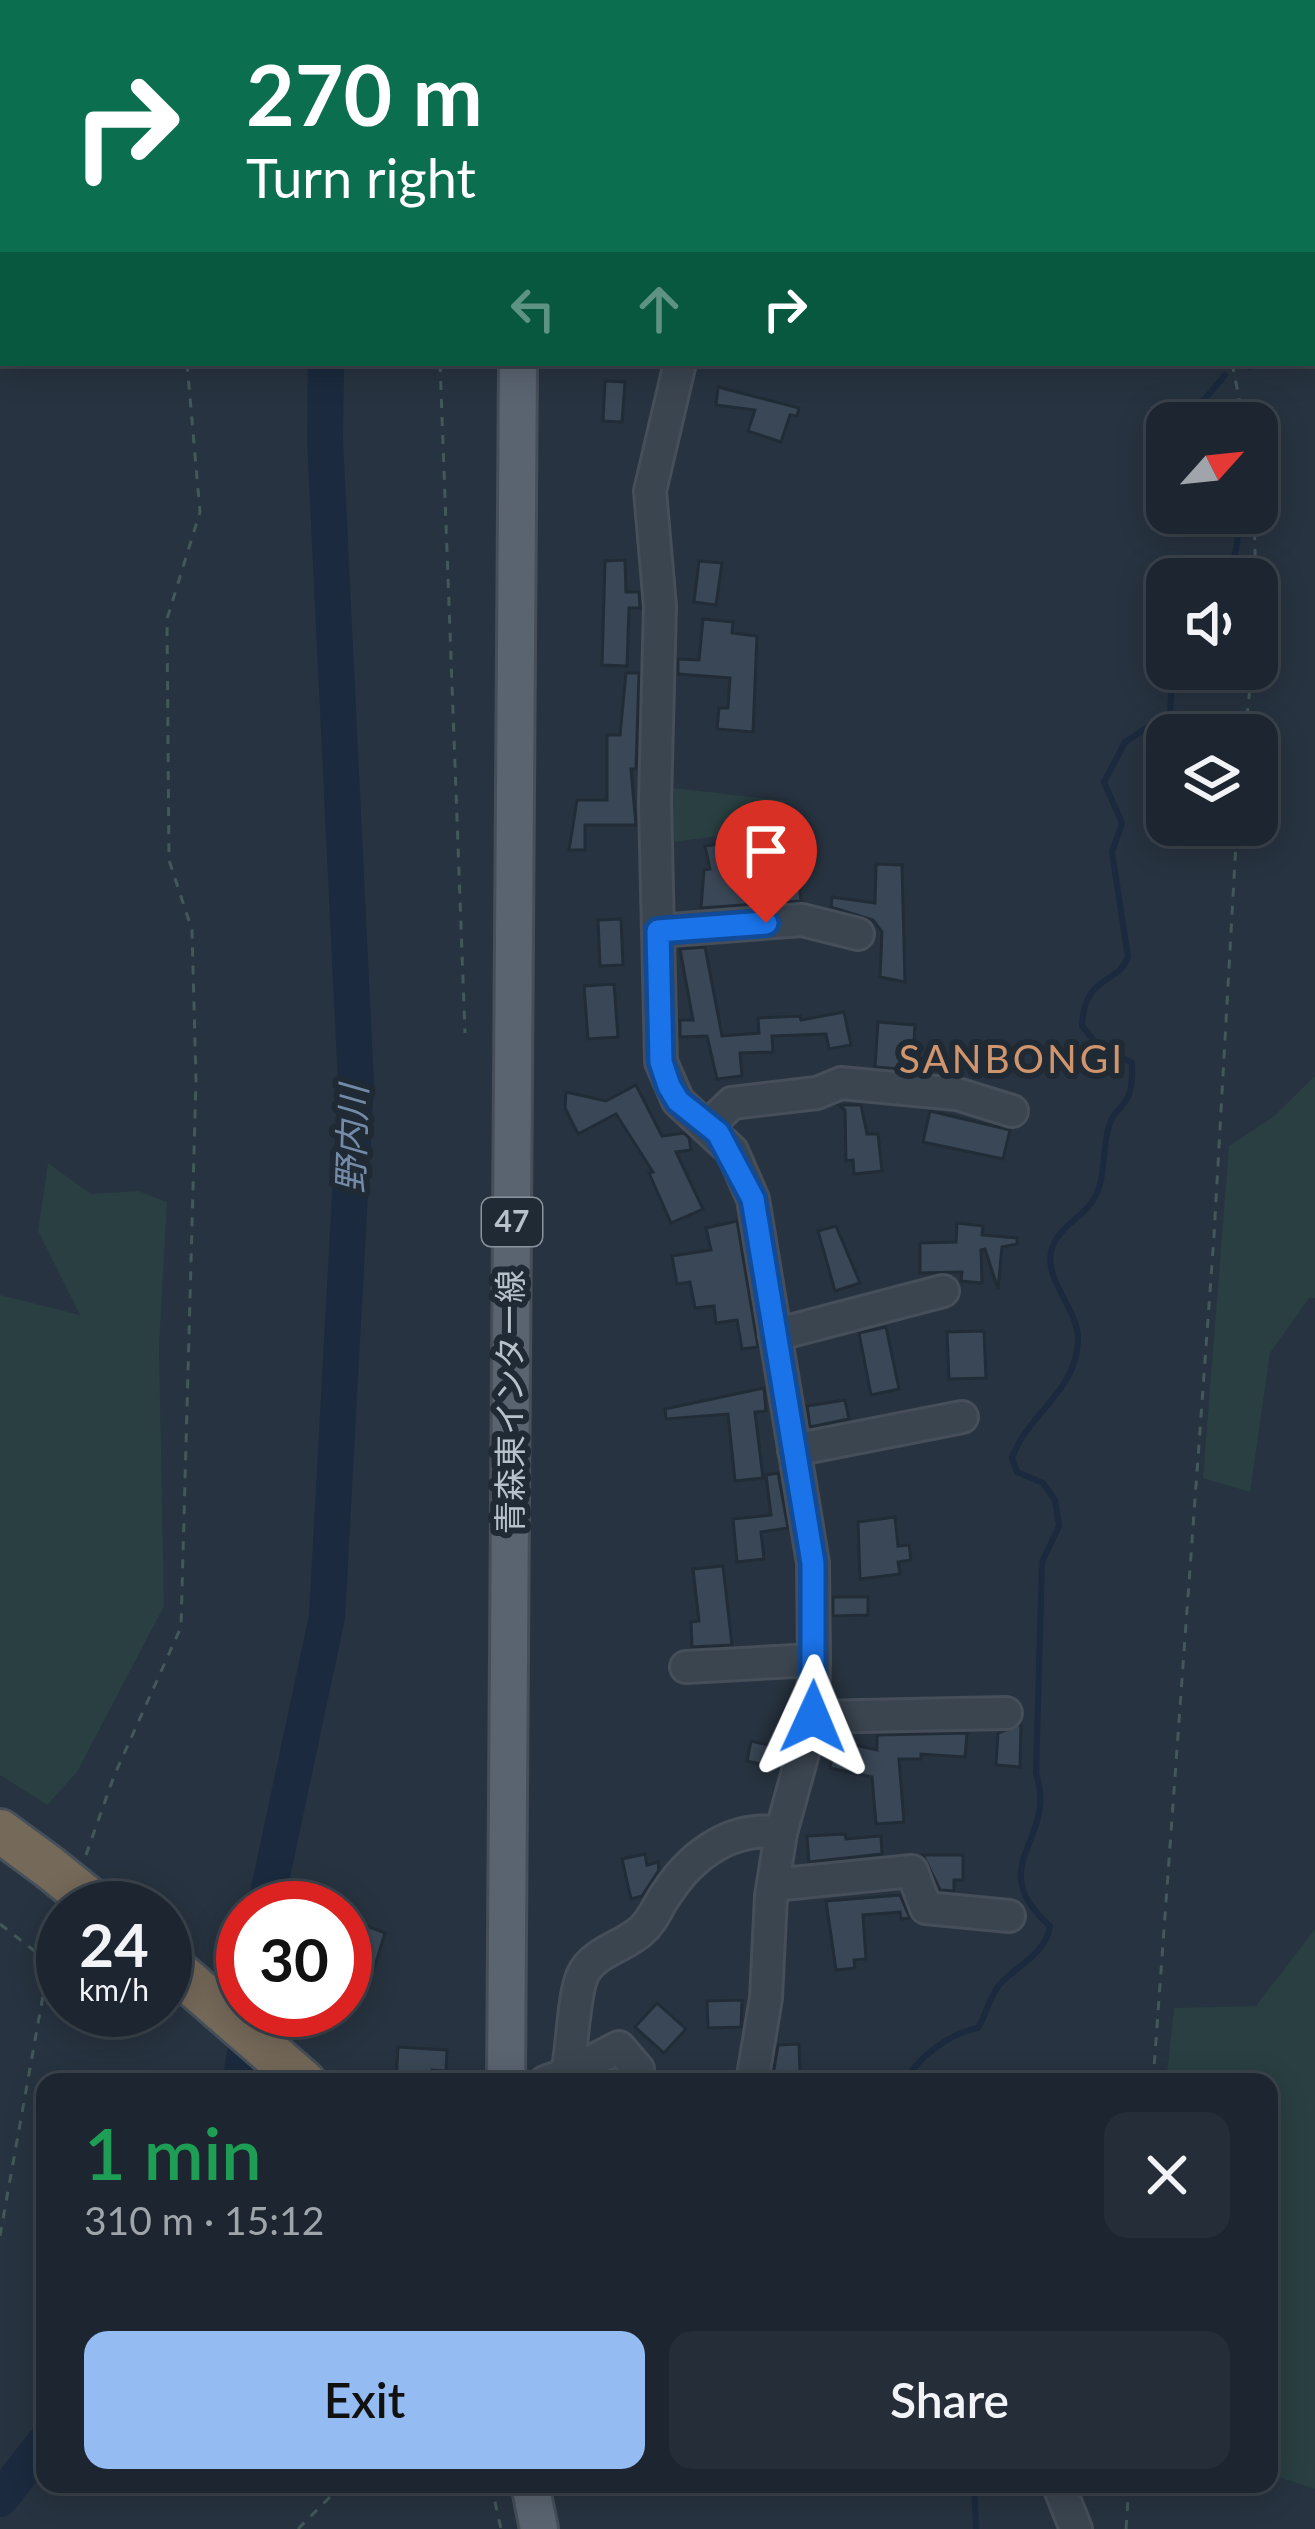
<!DOCTYPE html>
<meta charset="utf-8">
<style>
:root{--surface:#1d2630;--page:#252e38;--text:#f1f3f6;--muted:#a0a5ab;--line:#3b434c;--accent:#94bcf3}
body{margin:0;font-family:Lato,"Noto Sans JP",sans-serif;background:var(--page);color:var(--text);height:100vh;display:flex;flex-direction:column;font-size:45px;white-space:nowrap}
*{box-sizing:border-box;margin:0}
p{font-size:39px;color:var(--muted)}
.icon{flex:none;width:66px;height:66px;fill:none;stroke:currentColor;stroke-width:2;stroke-linecap:round;stroke-linejoin:round}
.map{position:relative;flex:1;overflow:hidden}
.side{position:absolute;left:36px;top:2073px;width:1242px;height:420px;display:flex;flex-direction:column;background:var(--surface);border-radius:24px;box-shadow:0 6px 30px #0003,0 0 0 3px var(--line)}
.side>*{flex:none}
.banner{position:absolute;left:0px;top:0px;width:1317px;height:366px;box-shadow:0 6px 30px #0003,0 0 0 3px var(--line);background:#0b6e4f;color:#fff;overflow:hidden}
.needle{width:78px;rotate:63deg}
.controls{position:absolute;left:1146px;top:402px;display:grid;gap:24px}
.controls a{display:grid;place-items:center;width:132px;height:132px;border-radius:24px;background:var(--surface);box-shadow:0 6px 30px #0003,0 0 0 3px var(--line);font-size:60px}
.speed{position:absolute;left:36px;top:1881px;display:flex;gap:24px;font-size:60px;font-weight:700;text-align:center}
.speed>*{display:grid;place-content:center;width:156px;height:156px;border-radius:50%;background:var(--surface);box-shadow:0 6px 30px #0003,0 0 0 3px var(--line);line-height:1}
.speed small{font-size:30px;font-weight:400}
.speed .limit{border:18px solid #d22;background:#fff;color:#111}
.pin{position:absolute;display:grid;place-items:center;width:102px;height:102px;color:#fff;margin:-123px -51px;border-radius:50% 50% 50% 0;rotate:-45deg;box-shadow:0 0 12px #0007}
.pin .icon{rotate:45deg}
.me{position:absolute;width:132px;margin:-66px;rotate:1deg;stroke-linejoin:round;filter:drop-shadow(0 0 9px #0008)}
.turn{display:flex;align-items:center;gap:42px;height:252px;padding:0 48px;font-size:54px}
.turn .icon{width:156px;height:156px;stroke-width:2.5}
.turn b{display:block;font-size:84px;line-height:102px}
.lanes{display:flex;align-items:center;height:114px;padding:0 48px;background:#0003;justify-content:center;gap:60px;direction:ltr}
.lanes .off{opacity:.35}
.round{display:grid;place-items:center;flex:none;width:126px;height:126px;border-radius:24px;background:var(--page)}
.summary{display:flex;align-items:center;justify-content:space-between;height:204px;padding:0 48px}
h1{font-size:72px;font-weight:600;line-height:90px;color:#1e9e55}
.button{display:flex;gap:24px;margin-top:auto;padding:24px 48px}
.button a{flex:1;height:138px;border-radius:24px;background:var(--accent);color:#111;font-size:48px;font-weight:600;line-height:138px;text-align:center}
.button a+a{background:var(--page);color:var(--text)}
.map>svg:first-child{display:block}
.green{fill:#293f41}
.lines{fill:none;stroke-linecap:round;stroke-linejoin:round}
.stream{stroke:#1b2a3e;stroke-width:6}
.river{stroke:#1b2a3e;stroke-width:36}
.building{fill:#3a4756;stroke:#222c37;stroke-width:3}
.minor-casing{stroke:#454e59;stroke-width:36}
.major-casing{stroke:#454e59;stroke-width:42}
.highway-casing{stroke:#46505a;stroke-width:48}
.path{stroke:#435859;stroke-width:3;stroke-dasharray:9 9;stroke-linecap:butt}
.minor{stroke:#3b4550;stroke-width:30}
.major{stroke:#5a6470;stroke-width:36}
.highway{stroke:#756959;stroke-width:42}
.highway-bridge-casing{stroke:#46505a;stroke-width:48;stroke-linecap:butt}
.highway-bridge{stroke:#756959;stroke-width:42}
.route-casing{stroke:#114b97;stroke-width:30}
.route{stroke:#1a73e8;stroke-width:21}
.labels{text-anchor:middle;stroke-width:12;stroke-linejoin:round;paint-order:stroke}
.shield{fill:#202a35;stroke:#8a939d;stroke-width:3}
.shield-label{font-size:30px;font-weight:bold;fill:#b8c0ca}
.street-label{font-size:33px;fill:#b8c0ca;stroke:#202a35}
.water-label{font-size:36px;font-style:italic;fill:#738ba7;stroke:#202a35}
.quarter-label{font-size:39px;letter-spacing:3px;fill:#d0956d;stroke:#202a35}
</style>
<div class="map">
<svg width="1315" height="2529" viewBox="0 0 1315 2529">
<rect width="100%" height="100%" fill="#273340"/>
<g class="green">
<path d="M666,787L785,801L782,828L664,843Z"/>
<path d="M1315,1076V1298H1309L1270,1353L1250,1492L1203,1478L1229,1146L1273,1117Z"/>
<path d="M48,1163L91,1194L139,1191L167,1202L159,1347L164,1606L77,1772L47,1805L0,1775V1295L80,1315L38,1231Z"/>
<path d="M1315,1929V2489L1269,2474V2082H1166L1174,2008L1256,2006Z"/>
</g>
<g class="lines">
<g class="stream">
<path d="M1314,304L1315,303"/>
<path d="M1250,367L1257,363"/>
<path d="M1196,423L1199,406L1225,375"/>
<path d="M1206,579C1239,568 1240,544 1236,513"/>
<path d="M905,2082C917,2057 951,2033 978,2028C987,2014 988,1998 1000,1984C1016,1966 1046,1954 1050,1926C981,1865 1059,1840 1036,1774L1042,1562L1059,1526L1055,1500L1043,1483L1017,1472L1012,1458C1027,1414 1077,1392 1078,1340C1079,1307 1038,1277 1054,1243C1063,1225 1082,1217 1092,1202C1106,1182 1102,1152 1108,1129C1116,1100 1134,1113 1132,1063L1097,1044L1082,1026C1084,974 1118,985 1128,957L1112,852L1122,823L1104,782L1125,742L1170,713L1173,669"/>
<path d="M974,2484L976,2529"/>
</g>
<g class="river">
<path d="M312,3V0"/>
<path d="M265,1908L327,1617L356,1084L325,440L326,363"/>
<path d="M240,2082L252,2015"/>
<path d="M0,2499L45,2442"/>
</g>
</g>
<g class="building">
<path d="M605,381L625,382L622,422L603,421Z"/>
<path d="M718,387L799,408L797,416L790,415L781,442L748,431L755,410L716,405Z"/>
<path d="M625,560L626,592H639L640,608H629L627,666L602,665L605,561Z"/>
<path d="M699,561L722,563L716,605L694,602Z"/>
<path d="M703,619L733,622L732,633L757,636L753,732L717,729L719,708H728L730,678L678,674V659L699,660Z"/>
<path d="M626,673H639L636,769H631L636,825H585V850H569L577,800H607V735H620Z"/>
<path d="M727,843L729,853L805,848L806,865L797,866L801,901L701,908L704,870L710,869L705,846Z"/>
<path d="M876,864L902,865L905,982L880,977L882,932L873,920L831,907L832,897L875,903Z"/>
<path d="M621,919L623,965L600,966L598,920Z"/>
<path d="M705,947L722,1036L759,1033L758,1018L800,1016L801,1020L844,1012L851,1045L829,1049L826,1034L772,1036L773,1052L740,1053L742,1076L717,1079L707,1036L680,1037V1020H693L680,949Z"/>
<path d="M614,984L618,1037L588,1039L584,986Z"/>
<path d="M878,1022L915,1025L912,1070L875,1067Z"/>
<path d="M636,1085L662,1136L684,1133L689,1138L691,1150L676,1152L703,1209L671,1223L649,1173L653,1172L616,1114L578,1134L565,1108L566,1092L606,1101Z"/>
<path d="M839,1105H861L867,1134H878L882,1171L854,1174L853,1160L846,1161L845,1110Z"/>
<path d="M930,1111L1010,1130L1003,1159L923,1142Z"/>
<path d="M737,1221L758,1347L742,1349L737,1320L716,1323L714,1306L695,1308L690,1282L677,1284L672,1256L711,1250L706,1228Z"/>
<path d="M957,1223L983,1226L982,1235L1017,1238V1244L1002,1247L998,1289L985,1249L981,1250L982,1283L961,1281L962,1272L920,1273V1243L956,1242Z"/>
<path d="M836,1226L860,1283L835,1291L818,1231Z"/>
<path d="M886,1327L899,1389L871,1395L859,1333Z"/>
<path d="M984,1331L986,1378L949,1379L947,1332Z"/>
<path d="M764,1388L766,1411L755,1412L763,1478L735,1481L728,1414L666,1419L665,1409Z"/>
<path d="M845,1400L849,1419L810,1427L807,1406Z"/>
<path d="M778,1473L788,1528L761,1532L764,1559L737,1562L733,1519L771,1515L766,1475Z"/>
<path d="M895,1517L898,1546L909,1545L911,1560L898,1562L900,1574L860,1579L858,1522Z"/>
<path d="M723,1566L732,1645L692,1647L691,1622L699,1621L693,1569Z"/>
<path d="M833,1597H868V1615L833,1616Z"/>
<path d="M1021,1724L1020,1767L996,1765L998,1733Z"/>
<path d="M967,1733L965,1757L921,1754V1759H899L904,1822L876,1824L872,1777L830,1768L836,1741L877,1750V1735Z"/>
<path d="M751,1741L782,1748L778,1768L747,1761Z"/>
<path d="M845,1834L846,1839L881,1836L882,1854L809,1862L807,1836Z"/>
<path d="M645,1854L647,1865L658,1862L659,1870L642,1896L631,1899L622,1859Z"/>
<path d="M923,1855H963V1880H954V1891L940,1890Z"/>
<path d="M900,1895L910,1918L901,1919L900,1912L863,1915L866,1959L854,1960L855,1968L836,1970L826,1901Z"/>
<path d="M359,1923L385,1933L368,1989L349,1982L351,1974L345,1972Z"/>
<path d="M742,2000L741,2027L708,2028L707,2001Z"/>
<path d="M657,2003L686,2029L664,2053L635,2027Z"/>
<path d="M799,2044L800,2075H773L778,2045Z"/>
<path d="M398,2047L447,2050L446,2071L432,2070L431,2082H396Z"/>
</g>
<g class="lines">
<defs>
<g id="minor">
<path d="M759,3V0"/>
<path d="M680,363L650,491L660,606L655,802L661,1062L678,1101L732,1151L753,1199L813,1563L814,1660L813,1717L781,1833L771,1896L766,1998L752,2082"/>
<path d="M658,931L802,920L858,934"/>
<path d="M709,1125L732,1103L817,1093L841,1083L957,1094L1012,1111"/>
<path d="M775,1335L943,1291"/>
<path d="M794,1450L962,1417"/>
<path d="M686,1667L814,1660"/>
<path d="M813,1717L1006,1713"/>
<path d="M773,1885L912,1871L926,1908L1009,1916"/>
<path d="M545,2082L567,2074C573,2046 573,1996 583,1974C594,1952 623,1947 641,1931C653,1921 658,1905 667,1893C693,1853 734,1825 781,1833"/>
<path d="M571,2082L567,2074L619,2047L638,2069"/>
<path d="M1058,2484L1076,2529"/>
</g>
<g id="major">
<path d="M557,3V0"/>
<path d="M506,2082L518,363"/>
<path d="M530,2484L539,2529"/>
</g>
<g id="highway">
<path d="M0,1831L49,1867"/>
<path d="M165,1961L304,2082"/>
</g>
</defs>
<use href="#minor" class="minor-casing"/>
<use href="#major" class="major-casing"/>
<use href="#highway" class="highway-casing"/>
<g class="path">
<path d="M131,0L132,3"/>
<path d="M419,0L420,3"/>
<path d="M1048,0L1051,3"/>
<path d="M1137,0L1138,3"/>
<path d="M440,363L465,1033"/>
<path d="M1232,363L1244,423"/>
<path d="M1254,513L1257,619"/>
<path d="M1245,735L1252,669"/>
<path d="M86,1855L114,1776L181,1627L196,1080L192,930L169,860L167,619L200,512L187,363"/>
<path d="M0,1924L46,1960"/>
<path d="M1153,2082L1214,1236L1237,825"/>
<path d="M0,2236L49,1962L63,1921"/>
<path d="M491,2484L501,2529"/>
<path d="M298,2529L343,2484"/>
<path d="M1126,2529L1129,2484"/>
</g>
<use href="#minor" class="minor"/>
<use href="#major" class="major"/>
<use href="#highway" class="highway"/>
<defs>
<path id="highway-bridge" d="M49,1867L100,1908"/>
</defs>
<use href="#highway-bridge" class="highway-bridge-casing"/>
<use href="#highway-bridge" class="highway-bridge"/>
</g>
<g class="lines">
<defs>
<path id="route" d="M766,923L658,931L661,1062L669,1086L678,1101L718,1133L753,1199L813,1563V1717"/>
</defs>
<use href="#route" class="route-casing"/>
<use href="#route" class="route"/>
</g>
<g class="labels">
<rect class="shield" x="482" y="1198" width="60" height="48" rx="9"/>
<g class="shield-label">
<text x="512" y="1232">47</text>
</g>
<g class="street-label">
<text transform="translate(510 1402) rotate(-90)" y="12">青森東インター線</text>
</g>
<g class="water-label">
<text transform="translate(352 1139) rotate(-88)" y="13">野内川</text>
</g>
<g class="quarter-label">
<text x="1012" y="1073">SANBONGI</text>
</g>
</g>
</svg>
<div class="controls">
<a><svg class="needle" viewBox="-14 -14 28 28"><path d="M0-13l5 13h-10z" fill="#e53935"/><path d="M0 13l5-13h-10z" fill="#a0a5ab"/></svg></a>
<a><svg class="icon" aria-label="sound" viewBox="0 0 24 24"><path d="M4 9h4l5-4v14l-5-4H4zM17 9q2 3 0 6"/></svg></a>
<a><svg class="icon" aria-label="layers" viewBox="0 0 24 24"><path d="M12 4l9 5-9 5-9-5zM3 14l9 5 9-5"/></svg></a>
</div>
<div class="speed"><div>24<small>km/h</small></div><div class="limit">30</div></div>
<div class="pin" style="left:766px;top:923px;background:#d93025"><svg class="icon" aria-label="arrive" viewBox="0 0 24 24"><path d="M6 21V4h12l-3 4 3 4H6"/></svg></div>
<svg class="me" style="left:813px;top:1717px" viewBox="-20 -20 40 40"><path d="M0-17L14 15 0 8-14 15z" fill="#1a73e8" stroke="#fff" stroke-width="4"/></svg>
<div class="banner">
<div class="turn"><svg class="icon" aria-label="right" viewBox="0 0 24 24"><path d="M7 20v-9h11M14 6l5 5-5 5"/></svg><div><b>270 m</b>Turn right</div></div>
<div class="lanes"><svg class="icon off" aria-label="left" viewBox="0 0 24 24"><path d="M17 20v-9H6M10 6l-5 5 5 5"/></svg><svg class="icon off" aria-label="ahead" viewBox="0 0 24 24"><path d="M12 20V5M6 11l6-6 6 6"/></svg><svg class="icon" aria-label="right" viewBox="0 0 24 24"><path d="M7 20v-9h11M14 6l5 5-5 5"/></svg></div>
</div>
<section class="side">
<div class="summary"><div><h1>1 min</h1><p>310 m · 15:12</p></div><a class="round"><svg class="icon" aria-label="close" viewBox="0 0 24 24"><path d="M6 6l12 12M18 6L6 18"/></svg></a></div>
<div class="button"><a>Exit</a><a>Share</a></div>
</section>
</div>
